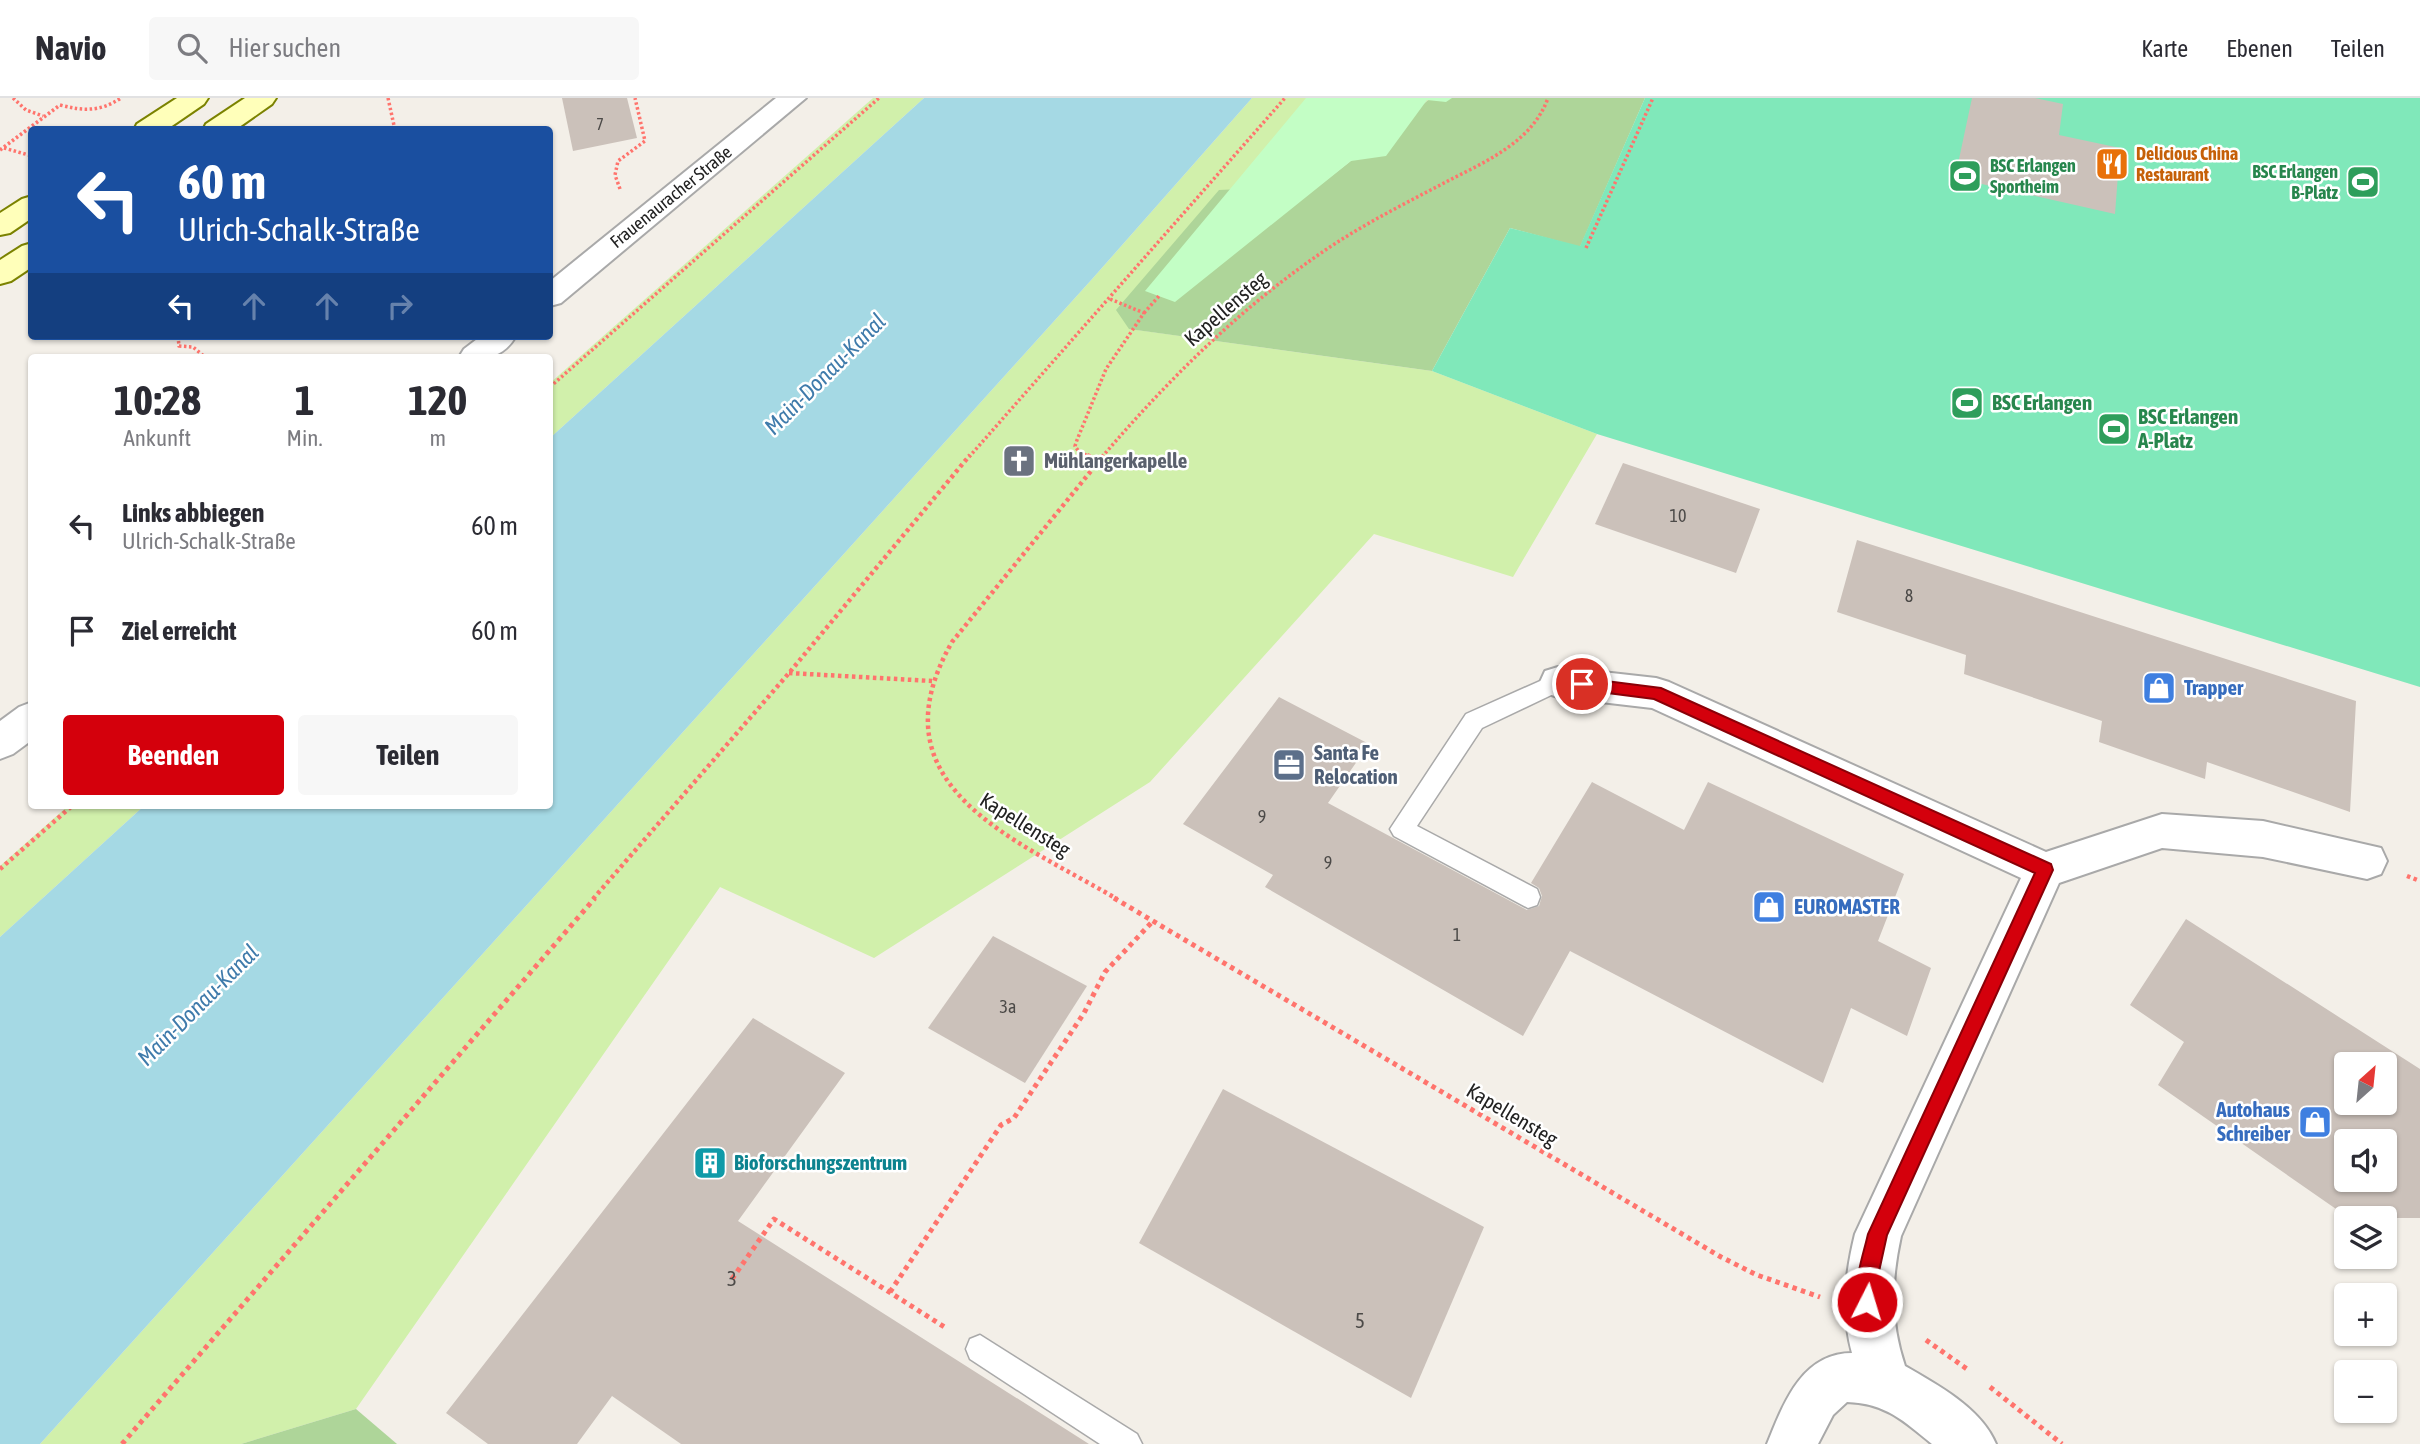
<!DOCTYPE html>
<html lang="de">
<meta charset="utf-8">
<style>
:root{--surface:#fff;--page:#f7f7f7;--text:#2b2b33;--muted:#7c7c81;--line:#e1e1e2;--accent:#d4000c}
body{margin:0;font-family:"Asap Condensed",sans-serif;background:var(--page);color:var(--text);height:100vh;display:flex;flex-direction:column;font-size:26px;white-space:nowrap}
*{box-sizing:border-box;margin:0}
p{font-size:23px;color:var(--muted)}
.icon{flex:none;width:38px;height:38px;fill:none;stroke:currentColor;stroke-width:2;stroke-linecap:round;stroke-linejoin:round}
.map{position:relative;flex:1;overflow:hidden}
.drawer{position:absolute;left:28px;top:256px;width:525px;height:455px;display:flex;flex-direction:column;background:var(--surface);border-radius:7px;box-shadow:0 2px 5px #0004}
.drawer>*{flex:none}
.top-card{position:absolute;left:28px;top:28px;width:525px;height:214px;border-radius:7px;box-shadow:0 2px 5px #0004;background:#1a4fa0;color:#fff;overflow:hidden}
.needle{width:46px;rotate:27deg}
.fabs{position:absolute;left:2334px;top:954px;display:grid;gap:14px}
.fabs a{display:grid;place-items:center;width:63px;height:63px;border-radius:7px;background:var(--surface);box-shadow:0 2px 5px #0004;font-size:35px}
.pin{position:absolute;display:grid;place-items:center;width:60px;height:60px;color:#fff;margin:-30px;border:4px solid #fff;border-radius:50%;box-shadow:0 2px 7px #0007}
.me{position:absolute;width:77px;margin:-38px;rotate:5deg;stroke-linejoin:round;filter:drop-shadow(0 0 5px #0008)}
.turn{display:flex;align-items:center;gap:24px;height:147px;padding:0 35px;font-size:32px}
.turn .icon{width:91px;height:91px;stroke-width:2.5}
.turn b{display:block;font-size:49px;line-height:60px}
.lanes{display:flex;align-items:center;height:66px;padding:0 35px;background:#0003;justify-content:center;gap:35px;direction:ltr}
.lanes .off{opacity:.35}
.eta{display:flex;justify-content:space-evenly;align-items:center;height:119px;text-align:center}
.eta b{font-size:42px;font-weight:700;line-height:49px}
.primary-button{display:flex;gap:14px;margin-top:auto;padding:14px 35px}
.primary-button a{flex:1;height:80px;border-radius:7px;background:var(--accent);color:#fff;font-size:28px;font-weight:700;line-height:80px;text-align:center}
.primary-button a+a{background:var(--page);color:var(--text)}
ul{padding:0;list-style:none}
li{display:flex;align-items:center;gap:21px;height:105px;padding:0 35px}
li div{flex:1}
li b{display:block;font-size:26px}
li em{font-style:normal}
header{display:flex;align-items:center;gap:42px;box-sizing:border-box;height:98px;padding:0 35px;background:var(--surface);border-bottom:2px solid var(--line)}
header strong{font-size:33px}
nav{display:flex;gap:38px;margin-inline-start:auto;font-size:24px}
.search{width:490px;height:63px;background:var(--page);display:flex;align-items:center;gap:18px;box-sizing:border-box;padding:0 24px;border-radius:7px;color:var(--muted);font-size:26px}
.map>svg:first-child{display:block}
.grass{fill:#d1f0ab}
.forest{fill:#aed599}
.park{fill:#c3fec5}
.pitch{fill:#80e8ba}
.water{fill:#a5d9e4}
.building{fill:#cbc1ba;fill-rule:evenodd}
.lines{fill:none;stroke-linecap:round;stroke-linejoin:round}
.service-casing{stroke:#a9a9a9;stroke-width:3}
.minor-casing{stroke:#a9a9a9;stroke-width:4}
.secondary-casing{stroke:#7b8200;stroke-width:4}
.path-far2{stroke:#ff746d;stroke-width:3.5;stroke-dasharray:2.5 2.5;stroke-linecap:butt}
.path-far1{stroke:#ff746d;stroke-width:4.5;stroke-dasharray:3.5 3.5;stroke-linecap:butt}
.path{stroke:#ff746d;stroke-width:5;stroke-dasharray:4.5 4.5;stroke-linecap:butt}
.service{fill:#fff;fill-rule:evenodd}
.minor{fill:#fff;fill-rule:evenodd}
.secondary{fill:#ffffba;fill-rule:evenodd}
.route{fill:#d4000c;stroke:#8a0008;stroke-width:2}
.labels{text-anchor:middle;stroke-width:5;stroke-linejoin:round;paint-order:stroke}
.far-number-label{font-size:16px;fill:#4c4a48}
.far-food-label{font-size:18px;font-weight:bold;fill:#c56008;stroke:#fff;text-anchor:start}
.far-leisure-label{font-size:18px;font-weight:bold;fill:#27864d;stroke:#fff;text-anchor:start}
.far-street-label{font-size:18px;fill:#222;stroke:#fff}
.number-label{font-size:18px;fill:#4c4a48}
.street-label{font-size:21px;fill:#222;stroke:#fff}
.leisure-label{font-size:21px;font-weight:bold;fill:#27864d;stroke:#fff;text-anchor:start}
.worship-label{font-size:21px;font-weight:bold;fill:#5b616d;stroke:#fff;text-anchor:start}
.shop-label{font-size:21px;font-weight:bold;fill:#366cbe;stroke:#fff;text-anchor:start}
.service-label{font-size:21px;font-weight:bold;fill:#4e5e75;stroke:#fff;text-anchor:start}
.culture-label{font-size:21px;font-weight:bold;fill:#0d838f;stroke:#fff;text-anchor:start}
.near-number-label{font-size:21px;fill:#4c4a48}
.water-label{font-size:23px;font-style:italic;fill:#3f7bab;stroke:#fff}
</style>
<header>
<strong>Navio</strong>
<div class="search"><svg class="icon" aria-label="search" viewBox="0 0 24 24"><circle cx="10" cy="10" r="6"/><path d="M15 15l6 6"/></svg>Hier suchen</div>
<nav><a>Karte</a><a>Ebenen</a><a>Teilen</a></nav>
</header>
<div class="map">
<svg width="2420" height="1346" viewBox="0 0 2420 1346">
<rect width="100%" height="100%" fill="#f3efe8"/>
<g class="grass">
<path d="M873,0H924L550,340V285Z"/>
<path d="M1252,0H1431L1130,231L1432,273L1597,336L1513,479L1374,436L1150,684L874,860L720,789L356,1311L241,1346H40L1093,180Z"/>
<path d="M69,707H145L0,839V768Z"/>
</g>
<g class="forest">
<path d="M1431,0H1645L1580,149L1510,130L1432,273L1129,231L1116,212L1219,92L1320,87Z"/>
<path d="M356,1311L397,1346H241Z"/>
</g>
<path class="park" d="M1306,0H1452L1446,4L1427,2L1386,58L1351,63L1175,204L1145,193Z"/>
<path class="pitch" d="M1645,0H2420V589L1597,336L1432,273L1510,130L1580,148Z"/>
<path class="water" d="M924,0H1252L1093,180L40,1346H0V839L145,707H550V340Z"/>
<g class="building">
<path d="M562,0H627L637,40L573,53Z"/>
<path d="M1972,0H2035L2063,6L2059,37L2120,50L2115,116L1955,80Z"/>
<path d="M1623,365L1760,411L1736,475L1595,426Z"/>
<path d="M1857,442L2356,603L2350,714L2207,664L2205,681L2099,644L2102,623L1964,576L1966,557L1837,514Z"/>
<path d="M1279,599L1369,646L1328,705L1527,812L1539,808L1542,798L1539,790L1531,785L1592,684L1684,732L1708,684L1904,776L1878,843L1931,870L1907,938L1851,910L1823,985L1570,853L1523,938L1265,789L1273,777L1183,726Z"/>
<path d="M2186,821L2420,971V1120H2349L2158,987L2184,944L2130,907ZM2347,966H2385V1004H2347ZM2347,1043H2385V1082H2347Z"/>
<path d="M993,838L1087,888L1025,985L928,930Z"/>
<path d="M753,920L845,975L738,1123L1089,1346H681L612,1298L577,1346H488L446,1315Z"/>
<path d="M1223,991L1484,1129L1411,1300L1139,1145Z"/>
</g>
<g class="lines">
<defs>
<g id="service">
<path d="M1558,575L1566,578L1569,584L1566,590L1482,630L1417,728L1537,791L1540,799L1537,807L1528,810L1394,738L1390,731L1466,616Z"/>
<path d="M980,1237L1137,1336L1142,1346H1100L970,1261L966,1251L970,1241Z"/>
</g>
<g id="minor">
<path d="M776,0H806L561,205L550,208V183Z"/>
<path d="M481,238H516C501,263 485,259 459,259L464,251Z"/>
<path d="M1558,569L1656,580L1669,584L2046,754L2162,716L2263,723L2381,750L2387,763L2381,776L2367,781L2263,759L2162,750L2059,785L1901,1138C1891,1184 1890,1223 1905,1268C1938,1287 1981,1310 1996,1346H1932C1904,1323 1885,1305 1847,1304L1833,1317L1818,1346H1767C1783,1307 1801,1255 1852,1255C1841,1214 1845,1177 1855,1136L2021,780L1652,610L1558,599L1545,595L1540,584L1545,573Z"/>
<path d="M32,604V642L13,656L0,661V623L19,609Z"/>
</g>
<g id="secondary">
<path d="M177,0H208L204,6L166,32H134L137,26Z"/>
<path d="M245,0H276L272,6L235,32H203L206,26Z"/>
<path d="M32,98V120L10,135L0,137V115L22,101Z"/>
<path d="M32,145V169L11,183L0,186V162L22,148Z"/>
</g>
</defs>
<use href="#service" class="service-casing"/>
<use href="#minor" class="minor-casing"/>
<use href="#secondary" class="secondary-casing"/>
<g class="path-far2">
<path d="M13,0L26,12L43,18"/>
<path d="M388,0L395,32"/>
<path d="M4,50L32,58"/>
<path d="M0,52L60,7C83,13 100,14 121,0"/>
<path d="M620,91L615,77L618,63L645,43L635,0"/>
<path d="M1586,150L1653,0"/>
<path d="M1144,215L1159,198"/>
<path d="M178,238L179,248L193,249L205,259"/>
<path d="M550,289L879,0"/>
<path d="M969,359L1285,0"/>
<path d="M1091,359L1079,354L1075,348L1077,342L1106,271L1144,215L1110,201"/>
<path d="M1102,359C1168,282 1240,210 1324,153C1362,127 1404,106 1444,85C1484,64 1532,45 1548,0"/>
</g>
<g class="path-far1">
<path d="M1087,357L1100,363"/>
<path d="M1104,357L952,544C870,688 1015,741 1117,801"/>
<path d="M789,575L932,583"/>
<path d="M0,771L73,707"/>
<path d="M2407,778L2420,783"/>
<path d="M593,801L789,575L970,357"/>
</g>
<g class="path">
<path d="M1114,800L1721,1159L1757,1177L1820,1199"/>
<path d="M732,1181L774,1121L946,1230"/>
<path d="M890,1194L1001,1027L1014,1020L1084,915L1105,874L1153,823"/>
<path d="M1926,1242L1967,1271"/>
<path d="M1990,1289L2062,1346"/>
<path d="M122,1346L595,800"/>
</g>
<use href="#service" class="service"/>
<use href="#minor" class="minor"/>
<use href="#secondary" class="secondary"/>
</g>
<path class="route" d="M1582,580L1661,590L2051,766L2053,772L1887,1137L1878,1178L1877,1204L1874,1211L1867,1214L1860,1211C1851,1189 1863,1159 1868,1136L2035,775L1654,601L1577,591L1575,586Z"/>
<defs>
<symbol id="restaurant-square" viewBox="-11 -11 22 22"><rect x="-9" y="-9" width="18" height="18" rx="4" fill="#e8710a" stroke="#fff"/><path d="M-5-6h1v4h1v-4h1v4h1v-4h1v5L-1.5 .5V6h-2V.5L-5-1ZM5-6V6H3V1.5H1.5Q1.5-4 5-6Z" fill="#fff"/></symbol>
<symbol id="stadium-square" viewBox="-11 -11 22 22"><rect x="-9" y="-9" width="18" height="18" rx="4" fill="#2e9e5b" stroke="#fff"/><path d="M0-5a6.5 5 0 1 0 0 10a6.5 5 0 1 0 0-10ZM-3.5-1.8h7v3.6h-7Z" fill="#fff"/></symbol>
<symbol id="church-square" viewBox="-11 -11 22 22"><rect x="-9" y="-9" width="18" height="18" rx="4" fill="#6b7280" stroke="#fff"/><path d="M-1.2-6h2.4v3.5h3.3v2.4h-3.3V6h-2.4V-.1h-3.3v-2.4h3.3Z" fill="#fff"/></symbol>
<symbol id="shop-square" viewBox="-11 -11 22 22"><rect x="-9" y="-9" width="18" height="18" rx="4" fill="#3f7fe0" stroke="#fff"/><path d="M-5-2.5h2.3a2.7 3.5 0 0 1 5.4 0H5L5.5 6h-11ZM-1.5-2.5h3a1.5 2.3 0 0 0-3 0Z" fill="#fff"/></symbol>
<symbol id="office-square" viewBox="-11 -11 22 22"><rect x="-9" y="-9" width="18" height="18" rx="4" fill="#5c6f8a" stroke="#fff"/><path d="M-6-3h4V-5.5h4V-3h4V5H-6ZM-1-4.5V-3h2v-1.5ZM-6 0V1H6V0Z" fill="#fff"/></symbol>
<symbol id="building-square" viewBox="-11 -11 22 22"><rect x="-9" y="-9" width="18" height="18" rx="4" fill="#0f9aa8" stroke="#fff"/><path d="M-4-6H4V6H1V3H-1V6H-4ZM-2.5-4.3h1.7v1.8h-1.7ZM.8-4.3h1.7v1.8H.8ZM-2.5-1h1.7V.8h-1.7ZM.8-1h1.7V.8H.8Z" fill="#fff"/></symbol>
</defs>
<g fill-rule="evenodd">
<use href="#restaurant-square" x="2093" y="47" width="38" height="38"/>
<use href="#stadium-square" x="1946" y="59" width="38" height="38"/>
<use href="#stadium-square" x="2344" y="65" width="38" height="38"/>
<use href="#stadium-square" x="1948" y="286" width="38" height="38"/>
<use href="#stadium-square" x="2095" y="312" width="38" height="38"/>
<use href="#church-square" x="1000" y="344" width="38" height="38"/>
<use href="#shop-square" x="2140" y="571" width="38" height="38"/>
<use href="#office-square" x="1270" y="648" width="38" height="38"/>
<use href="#shop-square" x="1750" y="790" width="38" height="38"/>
<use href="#shop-square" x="2296" y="1005" width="38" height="38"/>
<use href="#building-square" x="691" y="1046" width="38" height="38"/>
</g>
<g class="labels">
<g class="far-number-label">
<text x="600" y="32">7</text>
</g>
<g class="far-food-label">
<text x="2136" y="62">Delicious China<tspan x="2136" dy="21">Restaurant</tspan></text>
</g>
<g class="far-leisure-label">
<text x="1990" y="74">BSC Erlangen<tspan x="1990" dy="21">Sportheim</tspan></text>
<text x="2338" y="80" text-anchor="end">BSC Erlangen<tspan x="2338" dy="21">B-Platz</tspan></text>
</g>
<g class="far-street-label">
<text transform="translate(671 99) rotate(-39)" y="6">Frauenauracher Straße</text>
</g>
<g class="number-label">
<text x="1678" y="424">10</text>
<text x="1909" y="504">8</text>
<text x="1262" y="725">9</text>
<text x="1328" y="771">9</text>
<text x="1457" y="843">1</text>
<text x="1008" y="915">3a</text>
</g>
<g class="street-label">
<text transform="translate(1226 211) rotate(-41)" y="7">Kapellensteg</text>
<text transform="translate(1025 727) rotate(32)" y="7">Kapellensteg</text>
<text transform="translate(1512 1017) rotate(31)" y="7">Kapellensteg</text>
</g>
<g class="leisure-label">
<text x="1992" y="312">BSC Erlangen</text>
<text x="2138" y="326">BSC Erlangen<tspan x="2138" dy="24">A-Platz</tspan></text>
</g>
<g class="worship-label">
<text x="1044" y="370">Mühlangerkapelle</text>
</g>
<g class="shop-label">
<text x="2184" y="597">Trapper</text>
<text x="1794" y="816">EUROMASTER</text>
<text x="2290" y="1019" text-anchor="end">Autohaus<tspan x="2290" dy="24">Schreiber</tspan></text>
</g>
<g class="service-label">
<text x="1314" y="662">Santa Fe<tspan x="1314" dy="24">Relocation</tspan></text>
</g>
<g class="culture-label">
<text x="734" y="1072">Bioforschungszentrum</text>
</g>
<g class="near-number-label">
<text x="732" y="1188">3</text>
<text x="1360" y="1230">5</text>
</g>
<g class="water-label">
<text transform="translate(825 276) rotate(-45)" y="8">Main-Donau-Kanal</text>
<text transform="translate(198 907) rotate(-45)" y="8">Main-Donau-Kanal</text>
</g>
</g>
</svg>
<div class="fabs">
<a><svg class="needle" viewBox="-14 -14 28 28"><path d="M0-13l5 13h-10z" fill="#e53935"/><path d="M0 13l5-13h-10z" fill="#7c7c81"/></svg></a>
<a><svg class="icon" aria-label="sound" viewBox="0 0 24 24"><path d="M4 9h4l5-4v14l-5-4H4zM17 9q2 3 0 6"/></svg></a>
<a><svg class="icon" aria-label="layers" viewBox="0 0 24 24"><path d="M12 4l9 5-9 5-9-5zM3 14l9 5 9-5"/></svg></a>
<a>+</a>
<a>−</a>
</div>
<div class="pin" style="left:1582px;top:586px;background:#d93025"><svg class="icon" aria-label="arrive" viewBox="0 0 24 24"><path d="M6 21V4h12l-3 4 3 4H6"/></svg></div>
<svg class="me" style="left:1867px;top:1204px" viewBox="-20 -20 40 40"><circle r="17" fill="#d4000c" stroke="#fff" stroke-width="3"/><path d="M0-11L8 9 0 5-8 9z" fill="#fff"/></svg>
<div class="top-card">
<div class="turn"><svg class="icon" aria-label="left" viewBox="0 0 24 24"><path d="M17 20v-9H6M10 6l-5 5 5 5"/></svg><div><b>60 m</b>Ulrich-Schalk-Straße</div></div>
<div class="lanes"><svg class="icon" aria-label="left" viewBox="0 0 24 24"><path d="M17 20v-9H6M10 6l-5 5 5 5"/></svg><svg class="icon off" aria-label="ahead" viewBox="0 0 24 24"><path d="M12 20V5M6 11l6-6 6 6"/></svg><svg class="icon off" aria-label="ahead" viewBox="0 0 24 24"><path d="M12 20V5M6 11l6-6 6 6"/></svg><svg class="icon off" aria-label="right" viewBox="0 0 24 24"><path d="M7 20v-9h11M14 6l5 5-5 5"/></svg></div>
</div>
<section class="drawer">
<div class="eta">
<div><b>10:28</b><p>Ankunft</p></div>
<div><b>1</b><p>Min.</p></div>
<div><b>120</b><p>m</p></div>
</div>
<ul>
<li><svg class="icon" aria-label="left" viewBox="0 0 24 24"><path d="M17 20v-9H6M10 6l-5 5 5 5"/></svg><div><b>Links abbiegen</b><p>Ulrich-Schalk-Straße</p></div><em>60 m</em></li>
<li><svg class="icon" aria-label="arrive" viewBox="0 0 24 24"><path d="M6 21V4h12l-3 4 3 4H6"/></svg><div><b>Ziel erreicht</b></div><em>60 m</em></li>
</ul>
<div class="primary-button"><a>Beenden</a><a>Teilen</a></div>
</section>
</div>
